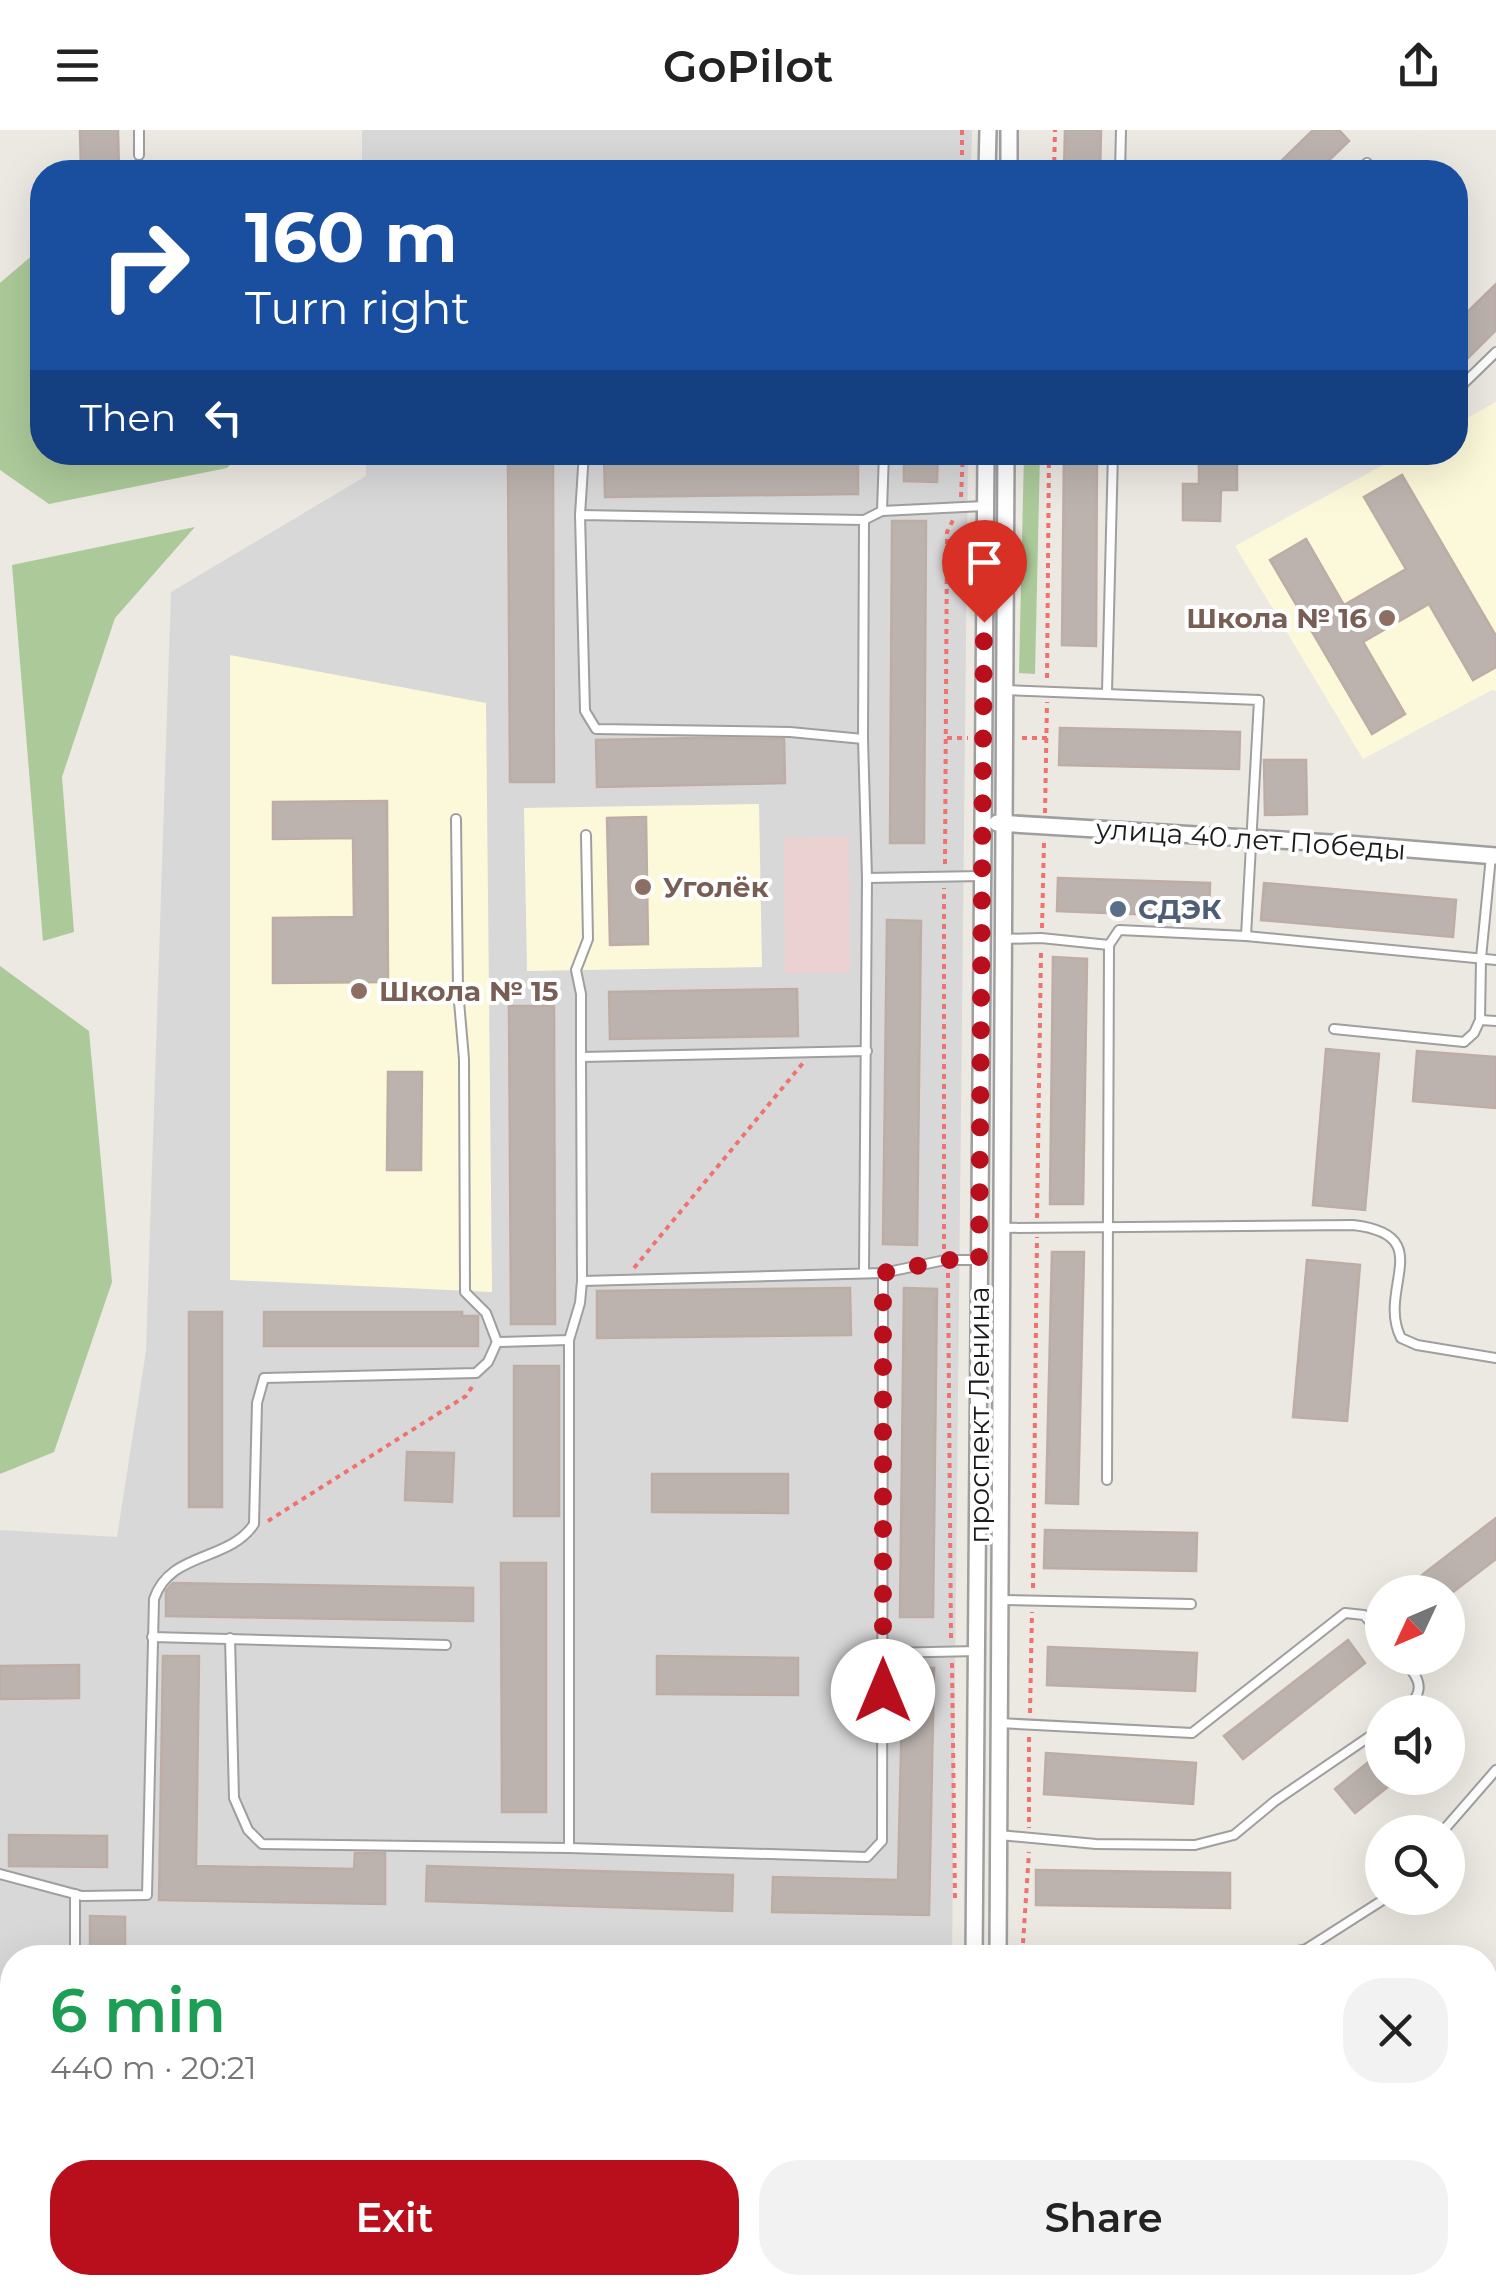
<!DOCTYPE html>
<meta charset="utf-8">
<style>
:root{--surface:#fff;--page:#f2f2f2;--text:#222;--muted:#767676;--accent:#b90e1c}
body{margin:0;font-family:Montserrat,sans-serif;background:var(--page);color:var(--text);height:100vh;display:flex;flex-direction:column;font-size:38px;white-space:nowrap}
*{box-sizing:border-box;margin:0}
p{font-size:32px;color:var(--muted)}
.icon{flex:none;width:55px;height:55px;fill:none;stroke:currentColor;stroke-width:2;stroke-linecap:round;stroke-linejoin:round}
.map{position:relative;flex:1;overflow:hidden}
.details{position:absolute;left:0px;top:1815px;width:1498px;height:350px;display:flex;flex-direction:column;background:var(--surface);border-radius:40px 40px 0 0;box-shadow:0 10px 40px #0002}
.details>*{flex:none}
.top-card{position:absolute;left:30px;top:30px;width:1438px;height:305px;border-radius:40px;box-shadow:0 10px 40px #0002;background:#1a4fa0;color:#fff;overflow:hidden}
.needle{width:65px;rotate:226deg}
.fabs{position:absolute;left:1365px;top:1445px;display:grid;gap:20px}
.fabs a{display:grid;place-items:center;width:100px;height:100px;border-radius:50%;background:var(--surface);box-shadow:0 10px 40px #0002;font-size:50px}
.pin{position:absolute;display:grid;place-items:center;width:85px;height:85px;color:#fff;margin:-102px -42px;border-radius:50% 50% 50% 0;rotate:-45deg;box-shadow:0 0 10px #0007}
.pin .icon{rotate:45deg}
.me{position:absolute;width:110px;margin:-55px;rotate:0deg;stroke-linejoin:round;filter:drop-shadow(0 0 8px #0008)}
.turn{display:flex;align-items:center;gap:35px;height:210px;padding:0 50px;font-size:45px}
.turn .icon{width:130px;height:130px;stroke-width:2.5}
.turn b{display:block;font-size:70px;line-height:85px}
.then{display:flex;align-items:center;height:95px;padding:0 50px;background:#0003;gap:20px;font-size:38px}
.round{display:grid;place-items:center;flex:none;width:105px;height:105px;border-radius:40px;background:var(--page)}
.headline{display:flex;align-items:center;justify-content:space-between;height:170px;padding:0 50px}
h1{font-size:60px;font-weight:600;line-height:75px;color:#1e9e55}
.button{display:flex;gap:20px;margin-top:auto;padding:20px 50px}
.button a{flex:1;height:115px;border-radius:40px;background:var(--accent);color:#fff;font-size:40px;font-weight:600;line-height:115px;text-align:center}
.button a+a{background:var(--page);color:var(--text)}
header{display:flex;justify-content:space-between;align-items:center;height:130px;padding:0 50px;background:var(--surface);font-size:45px;font-weight:600}
.map>svg:first-child{display:block}
.residential{fill:#d9d8d8}
.commercial{fill:#ecd1d3}
.industrial{fill:#e5d4e3}
.education{fill:#fcf9da}
.forest{fill:#abc999}
.building{fill:#bcb3ae;stroke:#bdada5;stroke-width:2.5}
.lines{fill:none;stroke-linecap:round;stroke-linejoin:round}
.lane-casing{stroke:#9f9f9f;stroke-width:12}
.street-casing{stroke:#9f9f9f;stroke-width:20}
.path{stroke:#ef726f;stroke-width:4;stroke-dasharray:5 5;stroke-linecap:butt}
.lane{stroke:#fff;stroke-width:8}
.street{stroke:#fff;stroke-width:15}
.route{stroke:#b90e1c;stroke-width:18;stroke-dasharray:0 32.4}
.education-dot{fill:#8d6e63;stroke:#fff;stroke-width:4}
.service-dot{fill:#5c6f8a;stroke:#fff;stroke-width:4}
.labels{text-anchor:middle;stroke-width:8;stroke-linejoin:round;paint-order:stroke}
.education-label{font-size:28px;font-weight:bold;fill:#785e54;stroke:#fff;text-anchor:start}
.street-label{font-size:28px;fill:#1b1b1b;stroke:#fff}
.service-label{font-size:28px;font-weight:bold;fill:#4e5e75;stroke:#fff;text-anchor:start}
</style>
<header><svg class="icon" aria-label="menu" viewBox="0 0 24 24"><path d="M4 6h16M4 12h16M4 18h16"/></svg>GoPilot<svg class="icon" aria-label="share" viewBox="0 0 24 24"><path d="M12 15V3M7 8l5-5 5 5M5 13v7h14v-7"/></svg></header>
<div class="map">
<svg width="1496" height="2165" viewBox="0 0 1496 2165">
<rect width="100%" height="100%" fill="#ece8e2"/>
<g class="residential">
<path d="M362,0H972L971,42H362Z"/>
<path d="M366,323H968L952,1827L12,1828V2152L121,2153L91,2165H0V1400L117,1407L146,1221L171,462L366,346Z"/>
</g>
<path class="commercial" d="M849,707L850,842L785,843L784,708Z"/>
<path class="industrial" d="M278,2152L847,2153V2165H278Z"/>
<g class="education">
<path d="M1496,272V561L1492,560L1363,629L1235,416L1405,323L1455,322V295Z"/>
<path d="M230,525L486,573L492,1162L230,1150Z"/>
<path d="M759,674L762,837L527,841L524,678Z"/>
</g>
<g class="forest">
<path d="M42,117V322L241,323L227,338L49,374L0,340V153Z"/>
<path d="M1024,323H1040L1035,544L1019,543Z"/>
<path d="M195,397L115,488L62,647L74,802L43,811L12,435Z"/>
<path d="M0,836L89,901L112,1152L54,1322L0,1344Z"/>
</g>
<g class="building">
<path d="M80,0H118L119,42H81Z"/>
<path d="M1065,0H1101L1100,42H1064Z"/>
<path d="M1313,0H1339L1349,11L1317,42H1270Z"/>
<path d="M1496,154V200L1455,241V194Z"/>
<path d="M604,322H858V364L605,367Z"/>
<path d="M904,322H938L937,352L904,351Z"/>
<path d="M1064,322H1097L1096,516L1062,515Z"/>
<path d="M1199,322H1237V360H1221L1220,391L1183,390V354H1199Z"/>
<path d="M508,334H553L554,652H510Z"/>
<path d="M1402,345L1496,506V537L1473,550L1429,474L1363,512L1405,584L1372,604L1270,430L1306,409L1344,475L1406,439L1364,367Z"/>
<path d="M892,391H926L924,713H890Z"/>
<path d="M1060,598L1240,602L1239,639L1059,635Z"/>
<path d="M695,608L784,609L785,653L597,657L596,610Z"/>
<path d="M1264,630H1306L1307,684L1265,685Z"/>
<path d="M387,671L388,852L273,853V788L354,787L353,708L273,709V672Z"/>
<path d="M646,687L648,814L610,815L607,688Z"/>
<path d="M1058,748L1210,753L1209,787L1057,781Z"/>
<path d="M1264,753L1456,770L1453,807L1261,790Z"/>
<path d="M887,790L921,791L917,1115L883,1114Z"/>
<path d="M1053,827L1087,829L1083,1074H1050Z"/>
<path d="M797,859L798,906L610,909L609,862Z"/>
<path d="M509,876H554L555,1194H511Z"/>
<path d="M1326,919L1379,924L1365,1080L1313,1075Z"/>
<path d="M1417,921L1496,927V978L1413,971Z"/>
<path d="M388,942H422L421,1040H387Z"/>
<path d="M1052,1122H1084L1078,1374L1046,1373Z"/>
<path d="M1307,1130L1360,1135L1347,1291L1293,1287Z"/>
<path d="M850,1158L851,1205L597,1208V1161Z"/>
<path d="M904,1158L937,1159L933,1487H900Z"/>
<rect x="189" y="1182" width="33" height="195"/>
<path d="M264,1182H462V1186H478V1216H264Z"/>
<rect x="514" y="1236" width="45" height="150"/>
<path d="M407,1322L454,1323L452,1372L405,1370Z"/>
<path d="M652,1344H788V1383L652,1382Z"/>
<path d="M1496,1388V1429L1453,1462H1400Z"/>
<path d="M1045,1400L1197,1403L1196,1441L1044,1438Z"/>
<path d="M501,1433H546V1682H502Z"/>
<path d="M173,1453L473,1458V1491L166,1486V1461Z"/>
<path d="M1348,1510L1365,1533L1243,1629L1224,1606Z"/>
<path d="M1048,1517L1197,1523L1195,1561L1047,1555Z"/>
<path d="M163,1526H199L196,1736L354,1739L355,1723H385V1774L159,1770Z"/>
<path d="M657,1526L798,1528V1565L657,1564Z"/>
<path d="M79,1535V1568L0,1569V1536Z"/>
<path d="M903,1537L934,1538L929,1785L772,1782L773,1747L898,1750Z"/>
<path d="M1382,1621V1648H1399L1355,1683L1335,1659Z"/>
<path d="M1046,1623L1196,1633L1193,1674L1044,1664Z"/>
<path d="M9,1705L107,1706V1737L9,1736Z"/>
<path d="M427,1736L733,1745L732,1781L426,1771Z"/>
<path d="M1036,1740L1230,1743V1778L1036,1775Z"/>
<path d="M90,1786L125,1787V1828H90Z"/>
</g>
<g class="lines">
<defs>
<g id="lane">
<path d="M139,25V0"/>
<path d="M1120,42L1121,0"/>
<path d="M1358,42L1367,33"/>
<path d="M1455,103L1456,102"/>
<path d="M1455,262L1496,222"/>
<path d="M884,322L882,381L984,376"/>
<path d="M580,385L584,322"/>
<path d="M864,390L863,609L867,748L982,746"/>
<path d="M1005,560L1259,570L1246,806"/>
<path d="M1107,562L1113,322"/>
<path d="M863,609L790,602L596,599L585,581L580,385L864,390L882,381"/>
<path d="M456,689L458,860L464,929L465,1162L486,1183L497,1212"/>
<path d="M1003,809L1041,808L1109,815L1119,800L1246,806L1496,830"/>
<path d="M1480,890L1496,891"/>
<path d="M1334,899L1464,912L1474,903L1480,890L1481,828L1491,726"/>
<path d="M867,921L581,927L582,1151L883,1143L945,1130H979"/>
<path d="M581,927V864L576,840L588,809L586,705"/>
<path d="M1002,1098L1353,1095C1439,1105 1376,1159 1401,1208L1417,1215L1496,1228"/>
<path d="M864,1143L867,748"/>
<path d="M1107,1350L1109,815"/>
<path d="M1001,1470L1191,1474"/>
<path d="M152,1507L446,1515"/>
<path d="M230,1508L234,1668L248,1700L262,1714L569,1718L867,1727L882,1711L883,1143"/>
<path d="M884,1523L978,1521"/>
<path d="M1402,1528C1421,1550 1427,1561 1403,1582"/>
<path d="M999,1593L1192,1603L1345,1483L1364,1485L1382,1505"/>
<path d="M1442,1702L1496,1640"/>
<path d="M999,1705L1096,1714L1195,1715L1234,1705L1275,1671L1382,1598"/>
<path d="M569,1718V1210"/>
<path d="M0,1744L82,1766L147,1765L154,1469C170,1421 229,1432 254,1394L257,1273L264,1248L476,1243L488,1232L497,1212L569,1210L580,1173L582,1151"/>
<path d="M75,1764V1828"/>
<path d="M1269,1828L1306,1819L1386,1768"/>
<path d="M0,2015H12"/>
<path d="M224,2152L381,2158L417,2165"/>
</g>
<g id="street">
<path d="M987,42L988,0"/>
<path d="M1009,42V0"/>
<path d="M997,693L1347,714L1496,726"/>
<path d="M974,1828L986,322"/>
<path d="M998,1828L1006,322"/>
<path d="M1485,1965L1496,1968"/>
<path d="M141,2165L172,2152"/>
<path d="M860,2165V2152"/>
</g>
</defs>
<use href="#lane" class="lane-casing"/>
<use href="#street" class="street-casing"/>
<g class="path">
<path d="M962,0V42"/>
<path d="M1054,42L1055,0"/>
<path d="M961,367L963,322"/>
<path d="M1047,548L1049,322"/>
<path d="M947,608H968"/>
<path d="M1022,608H1047"/>
<path d="M1045,683L1047,572"/>
<path d="M945,734L947,402L953,390"/>
<path d="M1042,798L1044,712"/>
<path d="M1037,1088L1041,822"/>
<path d="M944,1119V758"/>
<path d="M634,1138L803,933"/>
<path d="M948,1143L951,1508"/>
<path d="M268,1391L466,1266L472,1257"/>
<path d="M1033,1458L1037,1107"/>
<path d="M952,1533L955,1768"/>
<path d="M1030,1583L1032,1482"/>
<path d="M1029,1607V1698"/>
<path d="M1023,1813L1029,1722"/>
</g>
<use href="#lane" class="lane"/>
<use href="#street" class="street"/>
</g>
<g class="lines">
<path class="route" d="M883,1561V1143L945,1130H979L984,492"/>
</g>
<g class="education-dot">
<circle cx="1387" cy="488" r="10"/>
<circle cx="643" cy="757" r="10"/>
<circle cx="359" cy="861" r="10"/>
</g>
<circle class="service-dot" cx="1118" cy="779" r="10"/>
<g class="labels">
<g class="education-label">
<text x="1367" y="498" text-anchor="end">Школа № 16</text>
<text x="663" y="767">Уголёк</text>
<text x="379" y="871">Школа № 15</text>
</g>
<g class="street-label">
<text transform="translate(1251 709) rotate(4)" y="10">улица 40 лет Победы</text>
<text transform="translate(979 1285) rotate(-90)" y="10">проспект Ленина</text>
</g>
<g class="service-label">
<text x="1138" y="789">СДЭК</text>
</g>
</g>
</svg>
<div class="fabs">
<a><svg class="needle" viewBox="-14 -14 28 28"><path d="M0-13l5 13h-10z" fill="#e53935"/><path d="M0 13l5-13h-10z" fill="#767676"/></svg></a>
<a><svg class="icon" aria-label="sound" viewBox="0 0 24 24"><path d="M4 9h4l5-4v14l-5-4H4zM17 9q2 3 0 6"/></svg></a>
<a><svg class="icon" aria-label="search" viewBox="0 0 24 24"><circle cx="10" cy="10" r="6"/><path d="M15 15l6 6"/></svg></a>
</div>
<div class="pin" style="left:984px;top:492px;background:#d93025"><svg class="icon" aria-label="arrive" viewBox="0 0 24 24"><path d="M6 21V4h12l-3 4 3 4H6"/></svg></div>
<svg class="me" style="left:883px;top:1561px" viewBox="-20 -20 40 40"><circle r="19" fill="#fff"/><path d="M0-13L10 11 0 6-10 11z" fill="#b90e1c"/></svg>
<div class="top-card">
<div class="turn"><svg class="icon" aria-label="right" viewBox="0 0 24 24"><path d="M7 20v-9h11M14 6l5 5-5 5"/></svg><div><b>160 m</b>Turn right</div></div>
<div class="then">Then<svg class="icon" aria-label="left" viewBox="0 0 24 24"><path d="M17 20v-9H6M10 6l-5 5 5 5"/></svg></div>
</div>
<section class="details">
<div class="headline"><div><h1>6 min</h1><p>440 m · 20:21</p></div><a class="round"><svg class="icon" aria-label="close" viewBox="0 0 24 24"><path d="M6 6l12 12M18 6L6 18"/></svg></a></div>
<div class="button"><a>Exit</a><a>Share</a></div>
</section>
</div>
